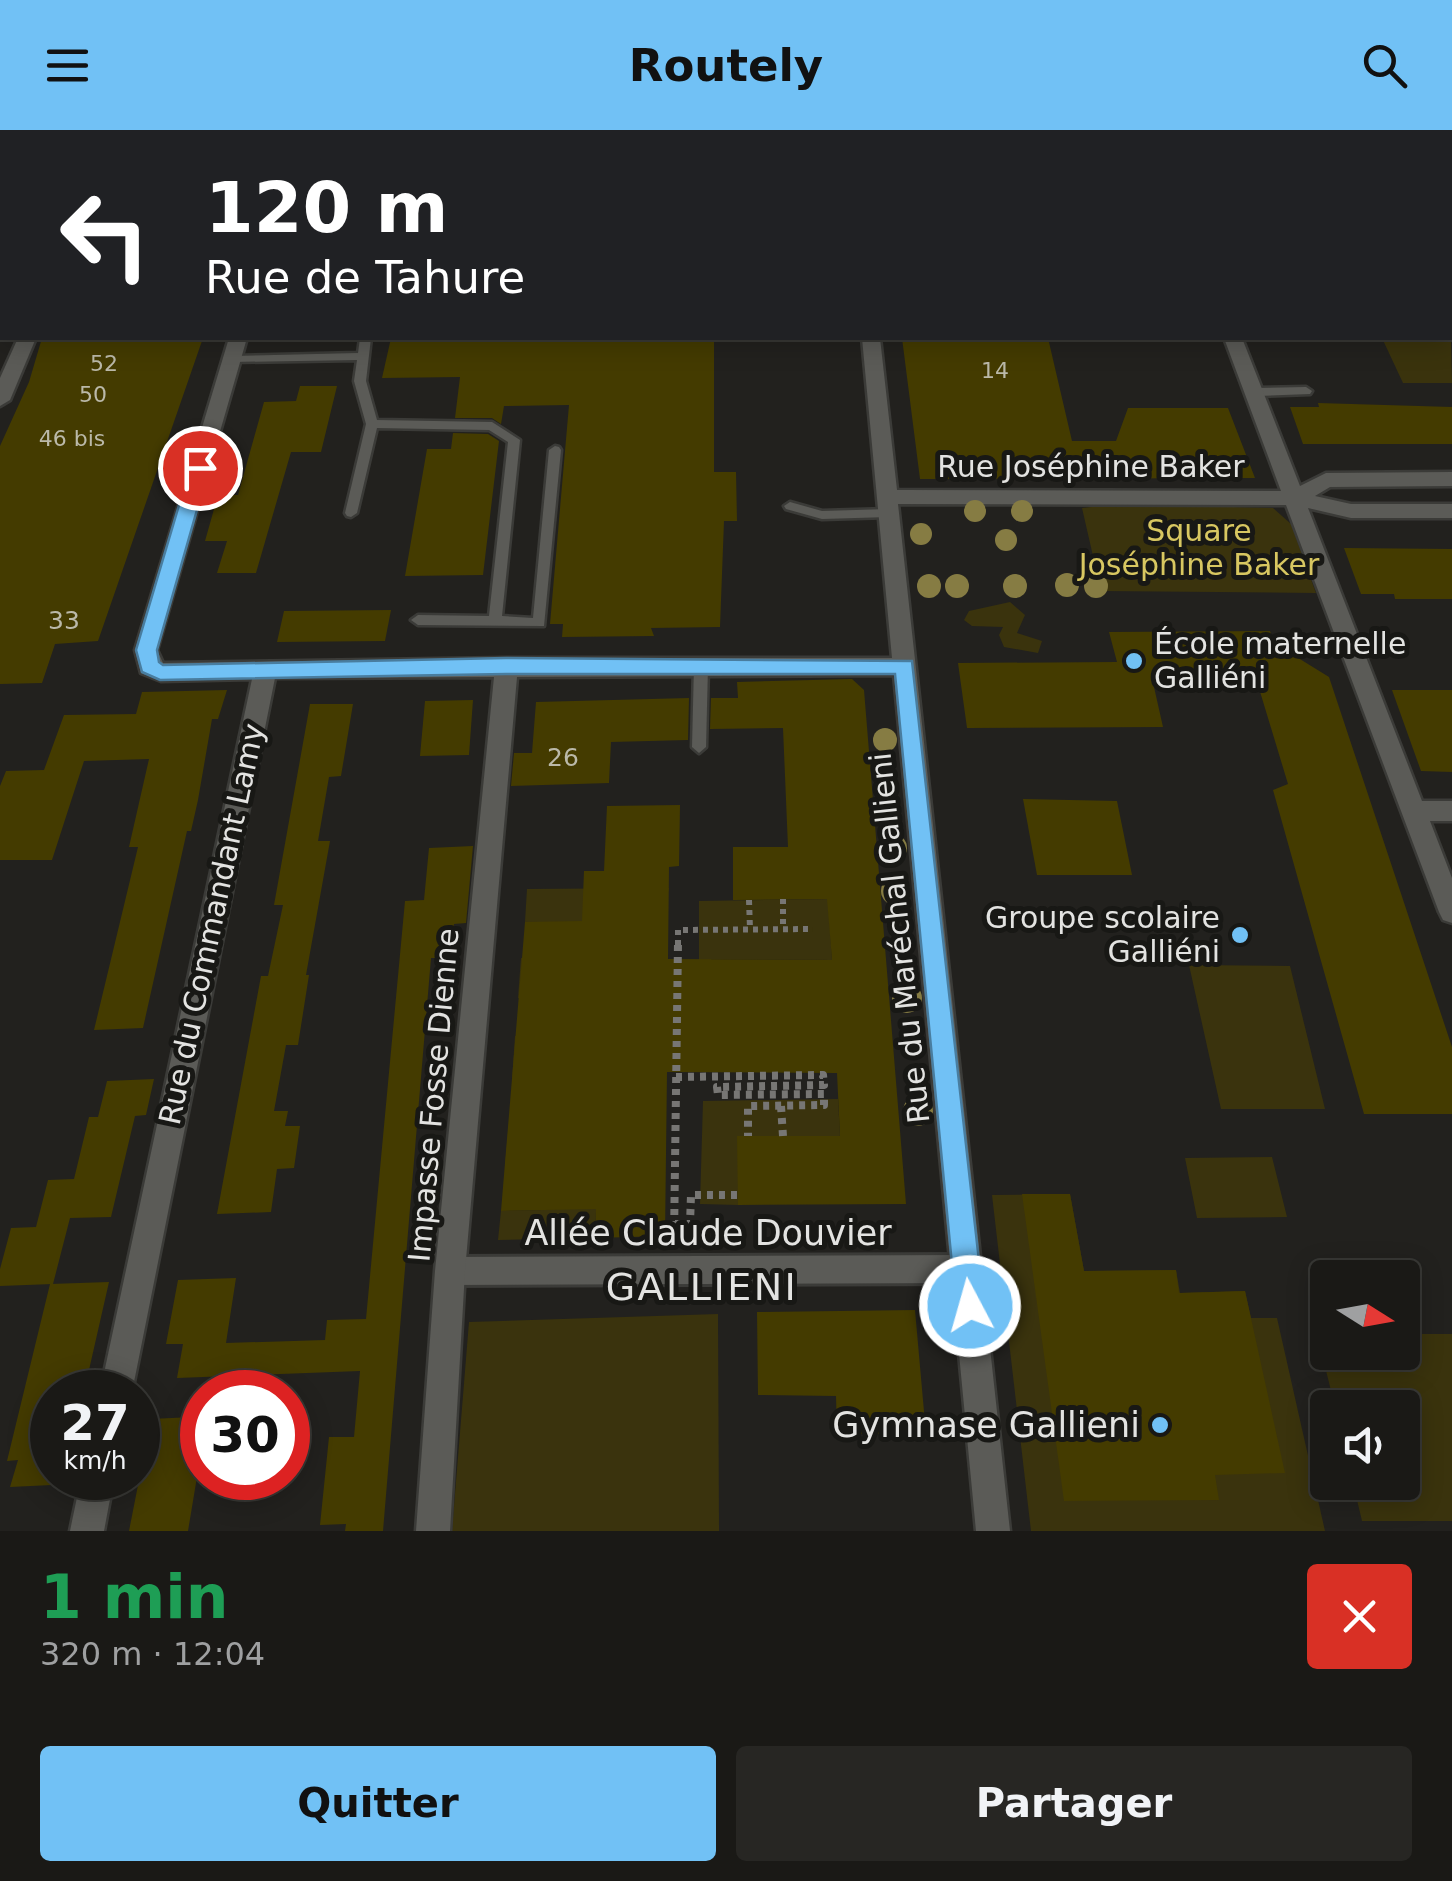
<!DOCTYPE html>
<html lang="fr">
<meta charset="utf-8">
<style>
:root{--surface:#1a1916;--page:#272623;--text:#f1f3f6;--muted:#9fa0a1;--line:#383835;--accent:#71c1f5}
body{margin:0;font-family:"DejaVu Sans",sans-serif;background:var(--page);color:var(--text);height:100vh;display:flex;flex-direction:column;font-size:38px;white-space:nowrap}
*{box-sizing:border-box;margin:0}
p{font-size:32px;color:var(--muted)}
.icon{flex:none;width:55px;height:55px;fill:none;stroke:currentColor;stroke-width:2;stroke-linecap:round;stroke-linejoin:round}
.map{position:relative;height:1401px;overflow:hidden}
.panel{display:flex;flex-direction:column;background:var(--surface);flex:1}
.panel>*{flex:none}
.hud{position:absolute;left:0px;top:0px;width:1452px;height:210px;box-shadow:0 5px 25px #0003,0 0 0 2px var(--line);background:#202124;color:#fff;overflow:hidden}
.needle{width:65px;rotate:101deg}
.controls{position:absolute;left:1310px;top:1130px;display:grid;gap:20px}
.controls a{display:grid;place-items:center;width:110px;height:110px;border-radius:10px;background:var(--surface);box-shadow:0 5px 25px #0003,0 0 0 2px var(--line);font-size:50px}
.speed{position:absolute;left:30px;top:1240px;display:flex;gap:20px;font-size:50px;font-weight:700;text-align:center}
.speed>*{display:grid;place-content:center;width:130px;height:130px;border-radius:50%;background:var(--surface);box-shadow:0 5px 25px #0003,0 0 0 2px var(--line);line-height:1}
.speed small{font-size:25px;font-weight:400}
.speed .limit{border:15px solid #d22;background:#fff;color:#111}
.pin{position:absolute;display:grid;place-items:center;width:85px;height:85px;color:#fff;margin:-42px;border:5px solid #fff;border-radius:50%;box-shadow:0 2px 10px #0007}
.me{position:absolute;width:110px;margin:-55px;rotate:354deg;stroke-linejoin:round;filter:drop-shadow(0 0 8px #0008)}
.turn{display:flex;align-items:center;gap:35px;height:210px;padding:0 40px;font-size:45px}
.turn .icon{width:130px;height:130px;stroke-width:2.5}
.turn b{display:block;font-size:70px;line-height:85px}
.round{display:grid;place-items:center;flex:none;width:105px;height:105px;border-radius:10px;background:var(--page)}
.head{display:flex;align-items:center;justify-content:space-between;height:170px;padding:0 40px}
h1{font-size:60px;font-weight:700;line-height:75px;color:#1e9e55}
.primary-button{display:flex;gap:20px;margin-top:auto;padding:20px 40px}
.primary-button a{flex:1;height:115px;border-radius:10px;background:var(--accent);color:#111;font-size:40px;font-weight:700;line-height:115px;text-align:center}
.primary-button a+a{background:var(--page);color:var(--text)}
header{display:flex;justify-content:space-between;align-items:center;height:130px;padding:0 40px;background:var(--accent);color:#111;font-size:45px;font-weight:700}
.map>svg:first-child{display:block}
.green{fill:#3a330d}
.building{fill:#443b00}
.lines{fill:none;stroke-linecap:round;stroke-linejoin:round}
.service-casing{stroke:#3b3b38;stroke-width:5}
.pedestrian-casing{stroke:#3b3b38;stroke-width:6}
.minor-casing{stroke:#3b3b38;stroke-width:5}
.path-far2{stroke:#777674;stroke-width:5;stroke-dasharray:4 4;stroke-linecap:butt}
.path-far1{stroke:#777674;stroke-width:6;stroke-dasharray:5 5;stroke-linecap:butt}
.path{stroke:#777674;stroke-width:8;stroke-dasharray:6 6;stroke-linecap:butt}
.service{fill:#5b5b57;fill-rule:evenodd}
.pedestrian{fill:#5b5b57;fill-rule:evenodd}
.minor{fill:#5b5b57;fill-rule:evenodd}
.tree{fill:#867c43}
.route{fill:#71c1f5;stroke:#497d9f;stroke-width:2.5}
.poi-dot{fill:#71c1f5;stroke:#181815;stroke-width:4}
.labels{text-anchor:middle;stroke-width:10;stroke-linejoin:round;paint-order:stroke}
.far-number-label{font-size:22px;fill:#bbb9a9}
.number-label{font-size:25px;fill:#bbb9a9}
.street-label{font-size:30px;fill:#e3e3e1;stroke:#181815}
.park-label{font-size:30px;fill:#d8c761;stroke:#181815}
.poi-label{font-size:30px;fill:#e3e3e1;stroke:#181815;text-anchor:start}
.near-street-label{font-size:35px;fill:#e3e3e1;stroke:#181815}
.near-poi-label{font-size:35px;fill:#e3e3e1;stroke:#181815;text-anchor:end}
.near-neighbourhood-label{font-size:38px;letter-spacing:2.5px;fill:#e3e3e1;stroke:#181815}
</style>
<header><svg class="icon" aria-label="menu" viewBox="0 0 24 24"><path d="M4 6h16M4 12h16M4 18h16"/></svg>Routely<svg class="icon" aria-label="search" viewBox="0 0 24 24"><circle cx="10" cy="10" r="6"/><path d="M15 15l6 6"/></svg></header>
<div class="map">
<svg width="1452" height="1401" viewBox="0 0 1452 1401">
<rect width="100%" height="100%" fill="#22211e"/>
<g class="green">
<path d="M1450,171L1452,253H1403L1382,208H1450Z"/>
<path d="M1120,374L1273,378L1291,394L1316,463L1101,461L1082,378Z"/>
<path d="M1010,472L1025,485L1017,503L1042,511L1038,523L1004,517L999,505L1003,497L972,496L964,490L969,481Z"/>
<path d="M669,758L596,1082L595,1108L498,1110L501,1081L543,1080L546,1035H505L509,991L552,948L512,949L515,906H554L557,867L518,868L521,828H559L561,792H525L527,759Z"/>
<path d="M828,769L832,830L711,829L713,942L699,941V771Z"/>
<path d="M1189,835L1290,836L1325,979H1221Z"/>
<path d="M838,969L840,1006H738V1075L700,1074L703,971Z"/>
<path d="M1272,1027L1287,1087L1197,1088L1185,1028Z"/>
<path d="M1070,1064L1084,1141L1176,1140L1180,1163L1245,1161L1251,1188H1277L1325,1401H1031L992,1065Z"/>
<path d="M718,1184L719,1401H452L469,1192Z"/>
<path d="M1317,1204H1327L1328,1222H1402L1403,1204H1452V1391H1362L1353,1353L1402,1352V1278L1335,1277Z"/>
</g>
<g class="building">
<path d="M42,208H203L98,511L55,514L42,553L0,554V316L29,252Z"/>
<path d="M391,208H714V342H736L737,391H724L720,497L651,498L654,506L562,507L563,494H550L569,275L504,276L501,294L492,288H455L460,247L382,248Z"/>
<path d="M902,208H1048L1072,311H1116L1128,278H1228L1255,348L920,349Z"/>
<path d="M300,256H337L321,322H291L256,443H217L227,411H205L218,365H238L264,272L296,271Z"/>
<path d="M1318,273L1452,277V314H1303L1290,277H1319Z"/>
<path d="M453,303L488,304L499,311L483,445L405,446L427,319H451Z"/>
<path d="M1344,418L1452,419V469H1395L1394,464H1361Z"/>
<path d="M391,480L385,511L277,512L284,481Z"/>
<path d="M1270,501L1274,513L1329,547L1452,917V984H1364L1273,660L1288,654L1258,555L1154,557L1163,597L967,598L958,533L1117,532L1109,502Z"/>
<path d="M852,549L864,560L906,1074L738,1075L737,1006H840L837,943L667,942L665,1106L595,1108L596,1079L501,1081L525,792L582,791L584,741H604L607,676L680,675L679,736L669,737L668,829L832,830L827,769L733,770V717H788L783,598L710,599L711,568H738L737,552Z"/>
<path d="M227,560L218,589H212L198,670L191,701H187L143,898L94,900L138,717H129L149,629L84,631L52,730H0V656L6,641L44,640L64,585L136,584L142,562Z"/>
<path d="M1392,560H1452V642L1421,641Z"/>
<path d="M689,568L688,610L611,612L609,653L511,656L514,623H532L536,572Z"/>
<path d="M473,570L469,625L420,626L425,571Z"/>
<path d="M310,574H353L341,646L329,647L318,711H330L306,845H309L298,915H286L274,981H288L285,996H300L294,1038L277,1039L271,1082L217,1084L261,846H268L283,775H274Z"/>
<path d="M1023,669L1117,671L1132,745H1037Z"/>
<path d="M473,716L466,793L454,794L450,828H431L383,1401H345L346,1394L320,1395L329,1307H354L360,1241L177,1248L183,1214H166L178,1150L236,1148L226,1213L325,1210L327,1190L366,1189L405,771L424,770L429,718Z"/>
<path d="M154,949L146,985L135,986L111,1087L70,1088L53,1154L0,1156V1139L11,1098L36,1097L48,1050L74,1049L89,987H98L107,951Z"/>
<path d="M1022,1064H1070L1084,1141L1176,1140L1179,1163L1245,1161L1285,1343L1215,1345L1219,1370L1064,1371Z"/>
<path d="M109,1152L84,1262H52V1355L10,1357L18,1330L7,1331L50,1154Z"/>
<path d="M915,1180L926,1304H837L836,1266L758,1265L757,1182Z"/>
<path d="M192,1287L188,1311H202V1317L188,1401H129L151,1289Z"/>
</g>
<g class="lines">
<defs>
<g id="service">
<path d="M60,0H70V2H61Z"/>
<path d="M360,208H371L366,251L377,290L492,292L520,310L502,486L533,488L549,320L555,316L559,317L561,320L544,496L418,495L411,490L418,485L489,486L508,312L489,300L377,298L357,383L351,387L347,386L345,383L366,294L354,251L357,230L232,232L226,229L232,226L358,223Z"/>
<path d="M1306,257L1312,261L1310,264L1256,266L1250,262L1256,258Z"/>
<path d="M790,372L822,381L889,379L895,383L889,387L822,389L786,379L784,376Z"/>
<path d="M701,531L708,536L706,617L699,623L692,617L694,536Z"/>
</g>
<g id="pedestrian">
<rect x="1083" y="0" width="14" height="2"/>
<path d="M967,1125L977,1129L981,1139L977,1149L967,1153L450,1155L440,1151L436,1141L440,1131L450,1127Z"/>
</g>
<g id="minor">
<rect x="161" y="0" width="16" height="2"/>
<rect x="527" y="0" width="16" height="2"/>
<path d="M1275,0H1291L1292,2H1276Z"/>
<rect x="1450" y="84" width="2" height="10"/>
<rect x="0" y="120" width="2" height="10"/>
<path d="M18,208H36L10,270L0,276V248Z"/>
<path d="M229,208H247L157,520L163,533L507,528H892L862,208H880L897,360L1281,361L1224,208H1242L1300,356L1326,343L1452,342V356L1330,357L1315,366L1351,374H1452V388H1351L1308,378L1422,671H1452V691H1430L1452,748V793L1443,790L1439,782L1286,375L898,374L1010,1401H976L894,545L517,547L465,1141L450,1401H416L435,1141L494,547L275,548L132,1262H100L252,549L161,551L141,543L135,520Z"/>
<path d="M81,1348H114L104,1401H70Z"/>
</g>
</defs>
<use href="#service" class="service-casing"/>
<use href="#pedestrian" class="pedestrian-casing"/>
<use href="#minor" class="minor-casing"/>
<path class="path-far2" d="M1010,0L1014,2"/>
<g class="path-far1">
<path d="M783,769V799"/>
<path d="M749,770L750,799"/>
<path d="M678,815V800L813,799"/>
</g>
<g class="path">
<path d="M676,947L823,945L824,955L717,957L718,965L824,964V975L748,976V1006"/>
<path d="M781,976L783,1006"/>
<path d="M675,1094H690L691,1065H738"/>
<path d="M674,1109L678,813"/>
</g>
<use href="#service" class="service"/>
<use href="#pedestrian" class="pedestrian"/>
<use href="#minor" class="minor"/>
</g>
<g class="tree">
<circle cx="975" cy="381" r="11"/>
<circle cx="1022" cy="381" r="11"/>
<circle cx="921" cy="404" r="11"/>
<circle cx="1006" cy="410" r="11"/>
<circle cx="1067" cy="455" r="12"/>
<circle cx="929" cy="456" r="12"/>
<circle cx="957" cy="456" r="12"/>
<circle cx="1015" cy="456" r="12"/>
<circle cx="1096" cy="456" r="12"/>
<circle cx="885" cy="610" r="12"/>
<circle cx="893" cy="718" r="14"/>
<circle cx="895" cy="761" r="14"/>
<circle cx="907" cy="868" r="15"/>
<circle cx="918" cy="981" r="15"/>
</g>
<path class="route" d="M200,332L209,338L157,520L159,532L163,535L506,528L912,531L984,1176L980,1186L970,1191L960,1186L956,1176L895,544H506L160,550L142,542L136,520L190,338Z"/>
<g class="poi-dot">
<circle cx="1134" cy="531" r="10"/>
<circle cx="1240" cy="805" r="10"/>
<circle cx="1160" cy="1295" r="10"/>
</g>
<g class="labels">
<g class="far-number-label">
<text x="104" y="241">52</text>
<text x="995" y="248">14</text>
<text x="93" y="272">50</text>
<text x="72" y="316">46 bis</text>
</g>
<g class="number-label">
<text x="64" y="499">33</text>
<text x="563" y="636">26</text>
</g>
<g class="street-label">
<text x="1091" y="347">Rue Joséphine Baker</text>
<text transform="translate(212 794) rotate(-78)" y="10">Rue du Commandant Lamy</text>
<text transform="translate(900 808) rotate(-96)" y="10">Rue du Maréchal Gallieni</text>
<text transform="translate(434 965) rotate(-85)" y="10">Impasse Fosse Dienne</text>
</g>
<g class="park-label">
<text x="1199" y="411">Square<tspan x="1199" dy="34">Joséphine Baker</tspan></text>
</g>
<g class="poi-label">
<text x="1154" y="524">École maternelle<tspan x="1154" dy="34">Galliéni</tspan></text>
<text x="1220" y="798" text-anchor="end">Groupe scolaire<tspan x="1220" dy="34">Galliéni</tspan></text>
</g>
<g class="near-street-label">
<text x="708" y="1115">Allée Claude Douvier</text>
</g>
<g class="near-poi-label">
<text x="1140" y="1307">Gymnase Gallieni</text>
</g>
<g class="near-neighbourhood-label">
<text x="702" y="1170">GALLIENI</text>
</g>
</g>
</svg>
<div class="controls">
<a><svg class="needle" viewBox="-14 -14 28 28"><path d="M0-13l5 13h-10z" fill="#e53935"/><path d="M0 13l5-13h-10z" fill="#9fa0a1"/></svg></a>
<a><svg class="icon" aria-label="sound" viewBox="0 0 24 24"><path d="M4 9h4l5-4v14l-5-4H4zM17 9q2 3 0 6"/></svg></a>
</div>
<div class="speed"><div>27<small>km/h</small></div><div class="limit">30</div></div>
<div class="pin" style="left:200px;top:338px;background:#d93025"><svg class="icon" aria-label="arrive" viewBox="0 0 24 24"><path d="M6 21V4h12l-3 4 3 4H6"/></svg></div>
<svg class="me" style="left:970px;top:1176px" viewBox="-20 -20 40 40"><circle r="17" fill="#71c1f5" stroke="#fff" stroke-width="3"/><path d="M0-11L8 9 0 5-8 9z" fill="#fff"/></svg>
<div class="hud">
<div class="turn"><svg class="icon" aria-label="left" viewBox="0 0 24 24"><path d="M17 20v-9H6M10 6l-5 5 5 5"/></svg><div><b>120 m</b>Rue de Tahure</div></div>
</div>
</div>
<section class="panel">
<div class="head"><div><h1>1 min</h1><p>320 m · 12:04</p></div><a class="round" style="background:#d93025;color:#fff"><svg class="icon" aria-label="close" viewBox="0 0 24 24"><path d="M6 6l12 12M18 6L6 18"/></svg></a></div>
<div class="primary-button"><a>Quitter</a><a>Partager</a></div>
</section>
